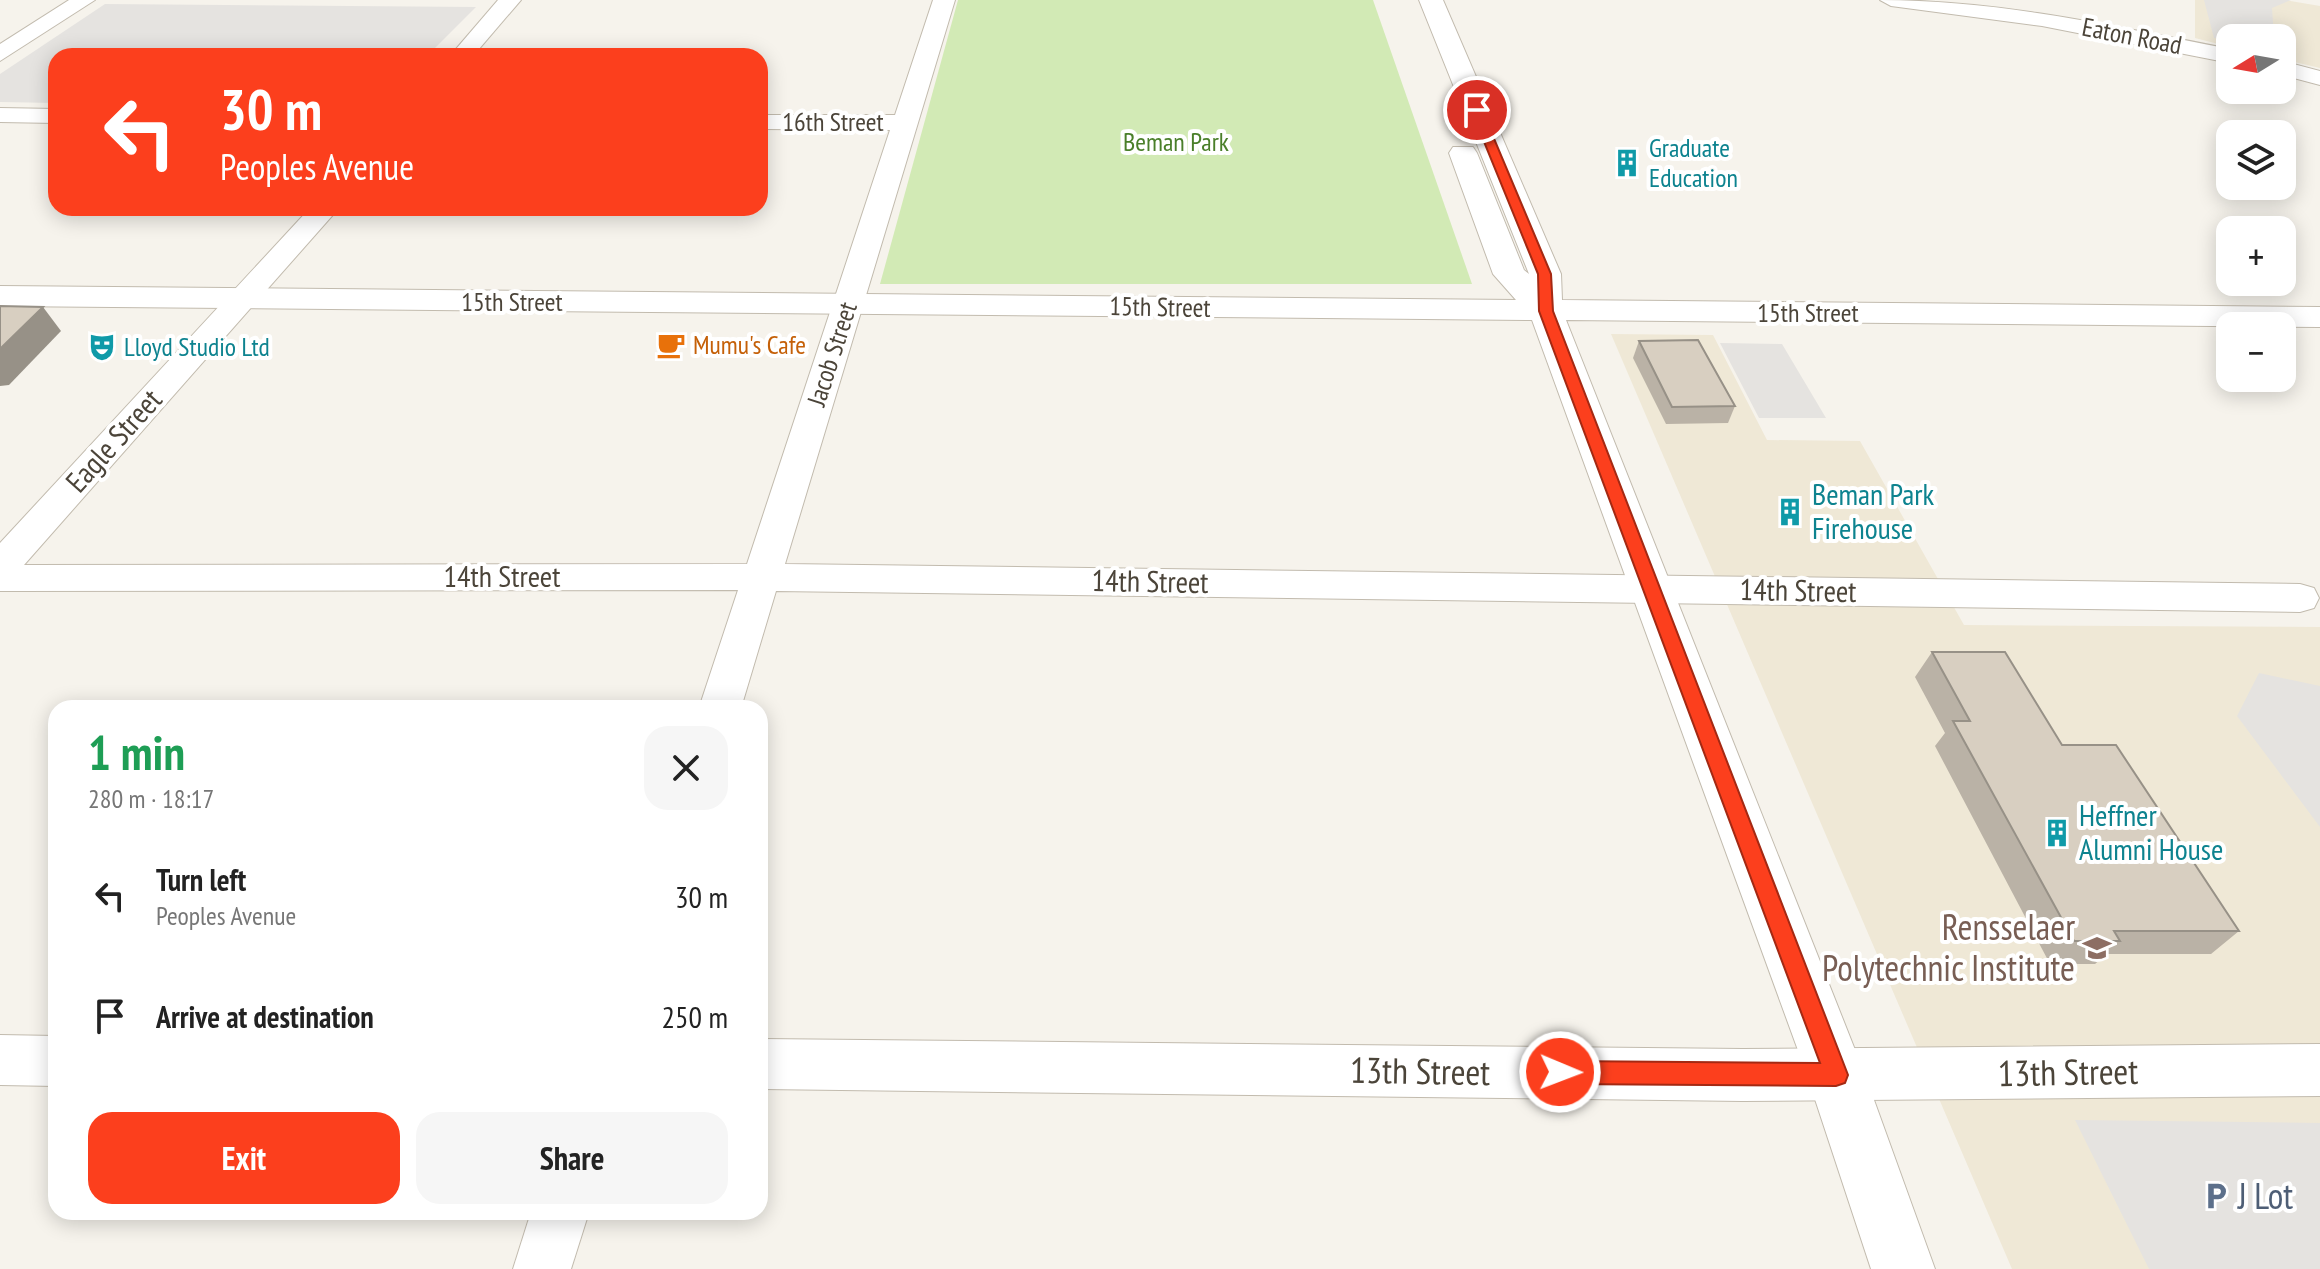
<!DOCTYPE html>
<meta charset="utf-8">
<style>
:root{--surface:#fff;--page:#f6f6f6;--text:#222;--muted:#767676;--accent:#fc3f1d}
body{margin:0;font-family:"PT Sans Narrow",sans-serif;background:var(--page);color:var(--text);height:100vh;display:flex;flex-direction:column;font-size:30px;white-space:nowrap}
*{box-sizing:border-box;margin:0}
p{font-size:26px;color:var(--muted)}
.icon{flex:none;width:44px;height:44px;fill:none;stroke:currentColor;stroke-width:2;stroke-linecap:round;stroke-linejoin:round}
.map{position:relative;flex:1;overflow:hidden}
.sheet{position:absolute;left:48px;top:700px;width:720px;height:520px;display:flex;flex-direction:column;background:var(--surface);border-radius:24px;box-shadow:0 4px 20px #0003}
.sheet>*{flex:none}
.hud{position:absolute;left:48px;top:48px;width:720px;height:168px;border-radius:24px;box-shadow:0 4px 20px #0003;background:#fc3f1d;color:#fff;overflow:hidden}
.needle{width:52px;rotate:259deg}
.buttons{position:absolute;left:2216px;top:24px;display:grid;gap:16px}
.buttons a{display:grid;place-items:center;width:80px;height:80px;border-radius:16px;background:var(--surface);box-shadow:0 4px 20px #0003;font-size:40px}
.pin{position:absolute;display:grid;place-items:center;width:68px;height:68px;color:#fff;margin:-34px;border:4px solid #fff;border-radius:50%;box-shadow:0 2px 8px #0007}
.me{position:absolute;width:88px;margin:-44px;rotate:91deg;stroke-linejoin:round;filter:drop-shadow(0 0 6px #0008)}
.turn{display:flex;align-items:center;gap:28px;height:168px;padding:0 40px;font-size:36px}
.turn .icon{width:104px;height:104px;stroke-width:2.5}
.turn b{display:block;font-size:56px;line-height:68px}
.round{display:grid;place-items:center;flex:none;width:84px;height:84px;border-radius:24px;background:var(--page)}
.headline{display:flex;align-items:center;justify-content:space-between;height:136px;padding:0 40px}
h1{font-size:48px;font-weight:700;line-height:60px;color:#1e9e55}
.action{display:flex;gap:16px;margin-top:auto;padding:16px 40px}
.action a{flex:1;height:92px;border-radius:24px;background:var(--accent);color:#fff;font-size:32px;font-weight:700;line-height:92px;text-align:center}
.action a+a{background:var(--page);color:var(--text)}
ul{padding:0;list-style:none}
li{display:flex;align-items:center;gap:24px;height:120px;padding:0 40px}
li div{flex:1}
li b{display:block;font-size:30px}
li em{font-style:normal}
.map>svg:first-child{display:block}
.education{fill:#efe8d6}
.green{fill:#d2eab5}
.parking{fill:#e5e3e0}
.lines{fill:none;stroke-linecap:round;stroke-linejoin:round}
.minor-casing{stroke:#c2bbae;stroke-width:2}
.tertiary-casing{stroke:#c2bbae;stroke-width:2}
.minor{fill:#fff;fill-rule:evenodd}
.tertiary{fill:#fff;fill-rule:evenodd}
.wall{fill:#bab2a6}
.shaded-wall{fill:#979187}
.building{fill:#d8cfc1;stroke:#979187;stroke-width:2}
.route{fill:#fc3f1d;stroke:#a42913;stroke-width:2}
.labels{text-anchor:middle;stroke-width:8;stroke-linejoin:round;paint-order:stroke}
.far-street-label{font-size:26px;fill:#4b4439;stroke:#fff}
.far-park-label{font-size:26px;fill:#4a7f2a;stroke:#fff}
.far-culture-label{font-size:26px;fill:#0d838f;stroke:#fff;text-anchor:start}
.far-food-label{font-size:26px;fill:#c56008;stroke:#fff;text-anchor:start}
.street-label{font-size:30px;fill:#4b4439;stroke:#fff}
.culture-label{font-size:30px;fill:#0d838f;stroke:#fff;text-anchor:start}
.near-education-label{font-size:36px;fill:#785e54;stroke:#fff;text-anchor:end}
.near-street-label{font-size:36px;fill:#4b4439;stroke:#fff}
.near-service-label{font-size:36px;fill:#4e5e75;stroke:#fff;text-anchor:start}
</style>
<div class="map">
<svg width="2320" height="1269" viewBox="0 0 2320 1269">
<rect width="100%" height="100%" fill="#f6f3ec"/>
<g class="education">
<path d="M2195,0H2285L2320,6V68L2282,59V38H2230V47L2195,38Z"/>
<path d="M1611,334L1713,335L1767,440L1860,441L1964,625L2320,627V1269H2012Z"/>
</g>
<path class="green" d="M958,0H1373L1472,284H880Z"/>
<g class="parking">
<path d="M2204,0H2291L2272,8L2274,38H2230V41L2214,38Z"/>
<path d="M105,4L476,7L427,56H56V103L0,102V74Z"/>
<path d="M1720,343L1782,344L1826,418H1759Z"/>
<path d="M2259,673L2320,686V827L2237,716Z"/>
<path d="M2075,1120L2320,1123V1269H2149Z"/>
</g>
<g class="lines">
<defs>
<g id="minor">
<path d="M69,0H95L0,61V44Z"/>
<path d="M498,0H521L473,56H450Z"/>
<path d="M933,0H955L785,564L2300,584L2314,588L2319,598L2314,608L2300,612L776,591L741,708H699L738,590L0,591V543L310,208H339L24,565L747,564L890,130L760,129V115H895Z"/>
<path d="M1880,0C1999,0 2114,26 2230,49V63L2042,26L1891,6Z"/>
<path d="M2282,61L2320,71V85L2282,75Z"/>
<path d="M0,108L56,109V123L0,122Z"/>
<path d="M0,1035L56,1036V1086L0,1085Z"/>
<path d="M760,1039L1743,1049L2320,1044V1096L1743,1101L760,1089Z"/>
<path d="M531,1212H589L571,1269H513Z"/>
</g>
<path id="tertiary" d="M1419,0H1443L1561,274L1562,300L2320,307V327L1566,320L1865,1075L1935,1269H1871L1807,1075L1532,320L0,306V286L1516,300L1493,274L1449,153L1453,147H1473L1477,153L1524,270L1529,274Z"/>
</defs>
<use href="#minor" class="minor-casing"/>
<use href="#tertiary" class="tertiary-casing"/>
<use href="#minor" class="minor"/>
<use href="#tertiary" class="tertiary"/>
</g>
<g class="wall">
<path d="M1639,341L1735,406L1728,423L1666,424L1633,358Z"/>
<path d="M1932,652L2062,745L2239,931L2211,954H2107L2095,964H2050L1935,746L1945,733L1915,677Z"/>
</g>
<path class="shaded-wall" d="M43,307L61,331L9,385L0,386V349Z"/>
<g class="building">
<path d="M0,306L43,307L0,349Z"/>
<path d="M1698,340L1735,406L1672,407L1639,341Z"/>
<path d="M1932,652H2005L2062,745H2116L2239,931H2114L2120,941H2074L1953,721H1970Z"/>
</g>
<path class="route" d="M1477,106L1482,110L1551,274L1553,311L1848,1075L1845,1083L1836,1086L1560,1084L1551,1081L1548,1072L1551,1064L1560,1061L1820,1063L1539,311L1538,274L1471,110Z"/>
<defs>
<symbol id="building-bare" viewBox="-9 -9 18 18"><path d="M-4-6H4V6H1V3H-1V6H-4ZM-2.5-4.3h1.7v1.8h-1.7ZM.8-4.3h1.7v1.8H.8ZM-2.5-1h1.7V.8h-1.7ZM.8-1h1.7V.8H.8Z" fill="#0f9aa8" stroke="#fff" stroke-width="2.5" paint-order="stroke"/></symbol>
<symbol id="cafe-bare" viewBox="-9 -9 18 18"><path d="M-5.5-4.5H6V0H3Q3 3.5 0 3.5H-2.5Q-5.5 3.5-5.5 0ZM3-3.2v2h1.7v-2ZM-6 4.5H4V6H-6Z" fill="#e8710a" stroke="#fff" stroke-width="2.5" paint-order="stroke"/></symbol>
<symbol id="theatre-bare" viewBox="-9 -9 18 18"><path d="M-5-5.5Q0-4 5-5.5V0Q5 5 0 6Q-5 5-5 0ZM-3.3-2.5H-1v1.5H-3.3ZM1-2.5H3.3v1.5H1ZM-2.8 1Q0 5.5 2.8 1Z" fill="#0f9aa8" stroke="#fff" stroke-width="2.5" paint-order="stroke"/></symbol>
<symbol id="university-bare" viewBox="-9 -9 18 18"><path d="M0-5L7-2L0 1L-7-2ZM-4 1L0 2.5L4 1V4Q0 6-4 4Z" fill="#8d6e63" stroke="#fff" stroke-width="2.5" paint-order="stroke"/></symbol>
<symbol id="parking-bare" viewBox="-9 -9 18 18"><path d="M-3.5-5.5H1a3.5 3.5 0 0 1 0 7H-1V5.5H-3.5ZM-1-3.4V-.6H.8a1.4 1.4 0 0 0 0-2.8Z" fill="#5c6f8a" stroke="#fff" stroke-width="2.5" paint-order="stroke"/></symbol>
</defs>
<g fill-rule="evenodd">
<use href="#building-bare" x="1607" y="143" width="40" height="40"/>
<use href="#cafe-bare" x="651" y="325" width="40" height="40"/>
<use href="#theatre-bare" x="82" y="327" width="40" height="40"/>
<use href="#building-bare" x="1770" y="492" width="40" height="40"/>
<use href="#building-bare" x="2037" y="813" width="40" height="40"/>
<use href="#university-bare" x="2077" y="928" width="40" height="40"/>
<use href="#parking-bare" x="2196" y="1176" width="40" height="40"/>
</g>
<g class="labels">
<g class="far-street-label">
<text transform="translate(2132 36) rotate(11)" y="9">Eaton Road</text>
<text x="833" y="131">16th Street</text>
<text x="512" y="311">15th Street</text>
<text transform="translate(1160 307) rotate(1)" y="9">15th Street</text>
<text x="1808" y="322">15th Street</text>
<text transform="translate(832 354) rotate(-72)" y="9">Jacob Street</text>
</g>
<g class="far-park-label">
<text x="1176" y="151">Beman Park</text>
</g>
<g class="far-culture-label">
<text x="1649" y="157">Graduate<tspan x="1649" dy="30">Education</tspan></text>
<text x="124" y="356">Lloyd Studio Ltd</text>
</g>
<g class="far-food-label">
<text x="693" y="354">Mumu's Cafe</text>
</g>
<g class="street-label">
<text transform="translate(114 441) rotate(-48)" y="10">Eagle Street</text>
<text x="502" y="587">14th Street</text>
<text transform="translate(1150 582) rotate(1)" y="10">14th Street</text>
<text transform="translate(1798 591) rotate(1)" y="10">14th Street</text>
</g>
<g class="culture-label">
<text x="1812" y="505">Beman Park<tspan x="1812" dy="34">Firehouse</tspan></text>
<text x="2079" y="826">Heffner<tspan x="2079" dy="34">Alumni House</tspan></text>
</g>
<g class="near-education-label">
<text x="2075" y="940">Rensselaer<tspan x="2075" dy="41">Polytechnic Institute</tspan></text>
</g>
<g class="near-street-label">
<text transform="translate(1420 1071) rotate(1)" y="13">13th Street</text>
<text transform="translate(2068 1072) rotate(-1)" y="13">13th Street</text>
</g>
<g class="near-service-label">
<text x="2238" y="1209">J Lot</text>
</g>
</g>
</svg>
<div class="buttons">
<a><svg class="needle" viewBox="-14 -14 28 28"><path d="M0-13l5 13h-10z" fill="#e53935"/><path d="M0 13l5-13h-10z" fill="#767676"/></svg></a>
<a><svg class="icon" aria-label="layers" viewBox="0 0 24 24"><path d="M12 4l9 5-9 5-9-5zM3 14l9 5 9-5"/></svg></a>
<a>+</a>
<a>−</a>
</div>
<div class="pin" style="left:1477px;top:110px;background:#d93025"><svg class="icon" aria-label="arrive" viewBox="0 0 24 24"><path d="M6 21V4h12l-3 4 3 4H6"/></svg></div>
<svg class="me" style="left:1560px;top:1072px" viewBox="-20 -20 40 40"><circle r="17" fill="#fc3f1d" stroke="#fff" stroke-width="3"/><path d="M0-11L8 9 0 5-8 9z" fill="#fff"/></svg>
<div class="hud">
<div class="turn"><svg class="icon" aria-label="left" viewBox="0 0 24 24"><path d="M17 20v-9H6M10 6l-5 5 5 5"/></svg><div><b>30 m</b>Peoples Avenue</div></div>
</div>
<section class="sheet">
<div class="headline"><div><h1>1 min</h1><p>280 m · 18:17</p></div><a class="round"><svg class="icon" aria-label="close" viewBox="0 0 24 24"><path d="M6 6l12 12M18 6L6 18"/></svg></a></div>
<ul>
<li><svg class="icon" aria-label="left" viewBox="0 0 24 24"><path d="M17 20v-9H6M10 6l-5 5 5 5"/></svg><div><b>Turn left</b><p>Peoples Avenue</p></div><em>30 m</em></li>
<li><svg class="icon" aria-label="arrive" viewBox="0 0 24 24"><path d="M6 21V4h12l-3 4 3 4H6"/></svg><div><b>Arrive at destination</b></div><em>250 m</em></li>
</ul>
<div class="action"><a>Exit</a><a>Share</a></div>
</section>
</div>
